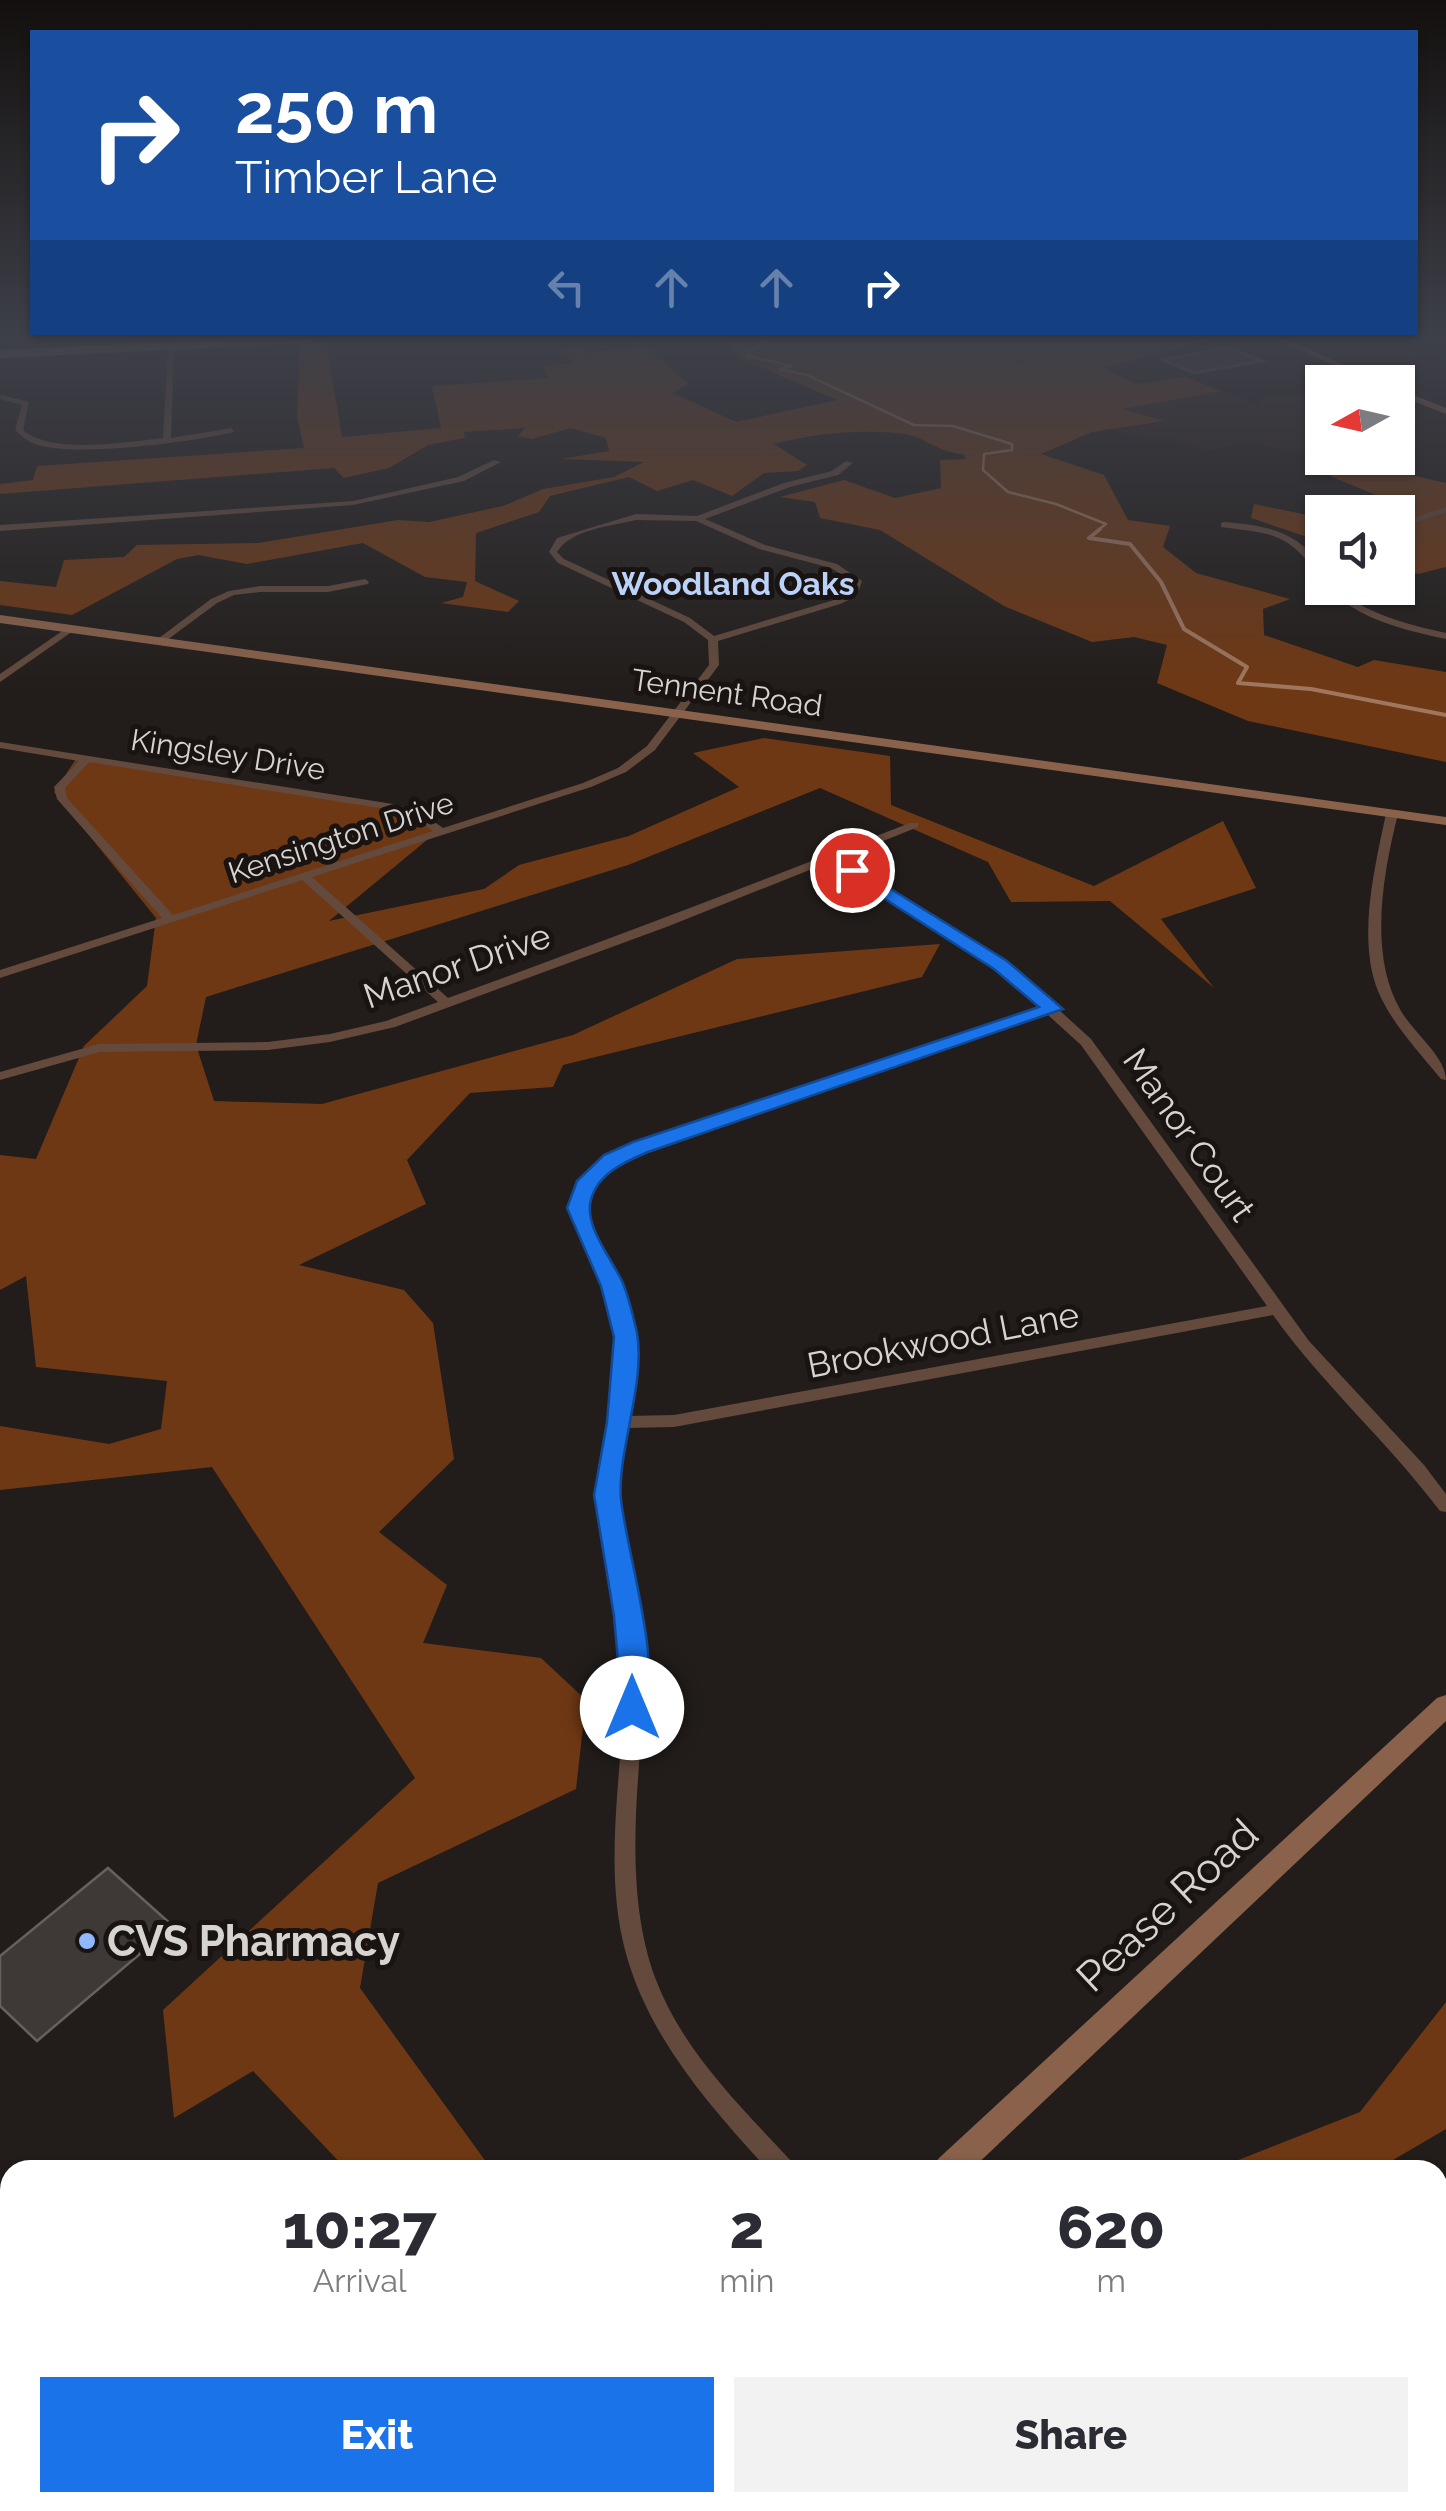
<!DOCTYPE html>
<style>
:root{--surface:#fff;--page:#f2f2f3;--text:#2b2b33;--muted:#7c7c81;--accent:#1a73e8}
body{margin:0;font-family:Raleway,sans-serif;background:var(--page);color:var(--text);height:100vh;display:flex;flex-direction:column;font-size:38px;white-space:nowrap}
*{box-sizing:border-box;margin:0}
p{font-size:32px;color:var(--muted)}
.icon{flex:none;width:55px;height:55px;fill:none;stroke:currentColor;stroke-width:2;stroke-linecap:round;stroke-linejoin:round}
.map{position:relative;flex:1;overflow:hidden}
.panel{position:absolute;left:0px;top:2160px;width:1448px;height:352px;display:flex;flex-direction:column;background:var(--surface);border-radius:30px 30px 0 0;box-shadow:0 2px 8px #0004}
.panel>*{flex:none}
.guide{position:absolute;left:30px;top:30px;width:1388px;height:305px;border-radius:0px;box-shadow:0 2px 8px #0004;background:#1a4fa0;color:#fff;overflow:hidden}
.needle{width:65px;rotate:262deg}
.controls{position:absolute;left:1305px;top:365px;display:grid;gap:20px}
.controls a{display:grid;place-items:center;width:110px;height:110px;border-radius:0px;background:var(--surface);box-shadow:0 2px 8px #0004;font-size:50px}
.pin{position:absolute;display:grid;place-items:center;width:85px;height:85px;color:#fff;margin:-42px;border:5px solid #fff;border-radius:50%;box-shadow:0 2px 10px #0007}
.me{position:absolute;width:110px;margin:-55px;rotate:0deg;stroke-linejoin:round;filter:drop-shadow(0 0 8px #0008)}
.turn{display:flex;align-items:center;gap:35px;height:210px;padding:0 40px;font-size:45px}
.turn .icon{width:130px;height:130px;stroke-width:2.5}
.turn b{display:block;font-size:70px;line-height:85px}
.lanes{display:flex;align-items:center;height:95px;padding:0 40px;background:#0003;justify-content:center;gap:50px;direction:ltr}
.lanes .off{opacity:.35}
.eta{display:flex;justify-content:space-evenly;align-items:center;height:170px;text-align:center}
.eta b{font-size:60px;font-weight:800;line-height:70px}
.action{display:flex;gap:20px;margin-top:auto;padding:20px 40px}
.action a{flex:1;height:115px;border-radius:0px;background:var(--accent);color:#fff;font-size:40px;font-weight:800;line-height:115px;text-align:center}
.action a+a{background:var(--page);color:var(--text)}
.map>svg:first-child{display:block}
.built{fill:#2e231d}
.forest{fill:#6f3814}
.lines{fill:none;stroke-linecap:round;stroke-linejoin:round}
.stream-far1{stroke:#a0775e;stroke-width:2.5}
.stream{stroke:#a0775e;stroke-width:4}
.building{fill:#3e3836;stroke:#67615e;stroke-width:2.5}
.street{fill:#634a3c;fill-rule:evenodd}
.secondary{fill:#8a624b;fill-rule:evenodd}
.highway{fill:#c28461;fill-rule:evenodd}
.route{fill:#1a73e8;stroke:#114b97;stroke-width:2.5}
.poi-dot{fill:#8fb8fd;stroke:#191411;stroke-width:4}
.labels{text-anchor:middle;stroke-width:10;stroke-linejoin:round;paint-order:stroke}
.far-street-label{font-size:30px;fill:#d6d3d1;stroke:#191411}
.far-neighbourhood-label{font-size:32px;font-weight:bold;fill:#bad1f8;stroke:#191411}
.street-label{font-size:35px;fill:#d6d3d1;stroke:#191411}
.near-street-label{font-size:42px;fill:#d6d3d1;stroke:#191411}
.near-poi-label{font-size:42px;font-weight:bold;fill:#d6d3d1;stroke:#191411;text-anchor:start}
</style>
<div class="map">
<svg width="1446" height="2511" viewBox="0 0 1446 2511">
<rect width="100%" height="100%" fill="#221d1a"/>
<path class="built" d="M1221,391L1257,404L1264,397L1300,396L1322,406L1323,458L1248,442L1208,451L1167,438L1157,440L1115,431L1162,422L1118,409Z"/>
<g class="forest">
<path d="M637,339L688,384L673,393L736,422L837,400L739,358L727,339H1210L1104,368L1136,384L1186,377L1221,391L1122,409L1164,421L1092,432L1041,454L1104,475L1128,520L1170,526L1163,547L1196,573L1290,599L1263,609L1264,635L1358,667L1374,660L1446,672V762L1248,721L1157,683L1167,645L1134,637L1092,642L1004,606L880,530L820,518L815,502L780,497L844,480L895,498L941,488L940,460L966,459L963,454C938,453 924,436 904,434C862,429 818,433 774,444L807,465L798,471L764,473L732,496L693,480L657,491L629,477L550,496L539,512L476,533L475,581L519,601L508,612L441,603L463,597L467,582L425,577L363,543L247,564L198,555L177,559L72,615L0,605V581L56,587L64,560L124,557L137,545L258,543L398,520L429,522L503,506L543,489L614,477L644,462L561,459L609,451L606,438L571,428L532,439L518,436L525,428L464,432L465,438L428,445L389,468L344,478L334,468L0,494V484L33,480L37,466L304,448L297,416L300,344L326,343L342,437L441,428L432,386L549,378L541,366L574,363L562,349L581,348L586,353L641,349Z"/>
<path d="M1358,463L1446,483V567L1418,574L1398,567V517L1412,510L1330,476Z"/>
<path d="M1254,504L1322,518V542L1251,518Z"/>
<path d="M764,738L890,756L891,805L1094,886L1223,821L1256,888L1161,919L1214,988L1110,901L1011,902L988,862L820,788L628,865L206,997L196,1045L214,1101L322,1104L573,1035L737,959L940,944L922,977L563,1065L553,1087L470,1093L407,1160L426,1204L299,1265L404,1290L433,1323L454,1459L379,1532L447,1585L423,1643L541,1658L586,1700L576,1789L378,1883L360,1988L492,2170H347L253,2071L174,2118L163,2010L415,1778L212,1467L0,1490V1426L109,1444L161,1429L167,1381L36,1367L26,1276L0,1290V1155L36,1159L84,1046L147,986L156,918L54,792L78,756L417,814L439,830L329,921L484,889L519,865L629,836L739,787L693,753Z"/>
<path d="M1446,2002V2129L1376,2170H1213L1360,2112Z"/>
<path d="M562,2502L755,2503L743,2511H553Z"/>
<path d="M1359,2502L1364,2511H975L968,2503Z"/>
</g>
<g class="lines">
<path class="stream-far1" d="M764,339L747,356L792,366L779,369L807,375L914,425L953,426L1012,444V450L984,454L983,470L1008,492L1056,504L1106,524L1097,531"/>
<path class="stream" d="M1100,529L1089,538L1130,544L1161,582L1184,629L1247,667L1238,683L1311,689L1446,715"/>
</g>
<g class="building">
<path d="M1227,347L1263,361L1194,373L1163,360Z"/>
<path d="M108,1868L173,1926L37,2041L0,2006V1956Z"/>
</g>
<g class="lines">
<g class="street">
<path d="M171,344L174,346L171,438L231,428L234,432C192,442 73,458 35,444C27,441 21,436 15,430L22,405L0,399L1,395L29,402L23,430C53,455 125,442 163,438L168,346Z"/>
<path d="M494,460L501,462L464,481L353,505L0,531V525L353,501L458,477Z"/>
<path d="M846,461L853,463L838,475L790,487L705,519L765,545L837,564L862,581L857,596L840,604L718,641L719,665L655,750L626,772L591,787L312,877L448,998C603,942 758,882 910,823H918V827L841,858L1005,962L1053,1005L1058,1006L1059,1010L1091,1039L1309,1341L1424,1465L1446,1494V1512L1440,1511C1388,1442 1323,1385 1273,1315L674,1427L624,1428C619,1458 615,1488 618,1519C623,1564 637,1608 641,1654C646,1707 638,1761 636,1814C634,1869 636,1927 656,1980C683,2051 741,2107 792,2162L796,2170H768C709,2105 648,2037 625,1950C602,1861 624,1768 624,1678C624,1616 601,1558 599,1497C599,1449 617,1403 619,1355C620,1330 613,1304 603,1281C574,1220 542,1184 626,1148L1042,1009L997,968L832,861L669,926L395,1027L330,1042L268,1050L100,1052L0,1080V1072L99,1044L268,1042L330,1034L386,1021L438,1002L302,880L0,978V970L162,918L57,799L54,787L79,761L0,748V742L393,804L419,811L443,828L583,783L618,768L647,746L709,665L708,640L684,622L558,563L549,552L557,538L636,514L697,516L784,483L832,471ZM636,520L696,521L759,549L831,568L853,582L850,592L834,600L714,636L690,618L564,559L557,552C571,529 612,526 636,520ZM89,762L392,810L411,815L433,831L173,915L67,798L65,788ZM1048,1015L1081,1045L1267,1306L674,1415L626,1416C633,1383 639,1350 630,1317C612,1242 534,1195 646,1150Z"/>
<path d="M1446,507V512L1398,528V523Z"/>
<path d="M1224,522C1257,525 1290,528 1313,556C1319,564 1322,568 1322,578L1319,577C1288,531 1271,534 1221,527V523Z"/>
<path d="M365,579L369,582L368,584L328,592H260L234,595L217,603L163,643L155,641L211,599L229,591L260,586H328Z"/>
<path d="M1327,588C1339,587 1344,595 1354,601C1382,618 1414,626 1446,633V639C1403,630 1359,619 1327,588Z"/>
<path d="M68,627L76,629L0,682V674Z"/>
<path d="M1392,811L1398,814C1383,873 1368,956 1401,1011C1413,1032 1446,1057 1446,1080L1441,1079C1419,1052 1392,1024 1378,991C1358,941 1373,875 1384,823L1386,814Z"/>
</g>
<g class="secondary">
<path d="M1276,339H1287L1382,382H1370Z"/>
<path d="M1398,389L1446,408V414L1398,395Z"/>
<path d="M0,615L1446,817V825L0,623Z"/>
<path d="M1446,1695V1721L971,2170H934L938,2159L1437,1698Z"/>
<path d="M0,2226L10,2230V2267L0,2263Z"/>
<path d="M269,2502H308L312,2511H272Z"/>
<path d="M571,2502H611L608,2511H567Z"/>
</g>
<path class="highway" d="M231,339H313L307,343L0,358V350Z"/>
</g>
<linearGradient id="sky" x2="0" y2="1"><stop stop-color="#13100e"/><stop offset="0.49" stop-color="#3e4049"/><stop offset="1" stop-color="#3e4049" stop-opacity="0"/></linearGradient>
<rect width="1446" height="691" fill="url(#sky)"/>
<path class="route" d="M852,865L1007,961L1063,1009L648,1152C624,1162 594,1175 590,1205C587,1229 612,1260 622,1281C629,1297 633,1316 637,1333C646,1383 617,1452 621,1499C626,1551 665,1671 642,1716L632,1720L622,1716L617,1708L619,1673L614,1616L594,1495L607,1422L614,1337L601,1286L567,1208L577,1181L604,1155L633,1142L1039,1007L994,969L846,874V866Z"/>
<circle class="poi-dot" cx="87" cy="1941" r="10"/>
<g class="labels">
<g class="far-street-label">
<text transform="translate(727 693) rotate(8)" y="10">Tennent Road</text>
<text transform="translate(228 755) rotate(9)" y="10">Kingsley Drive</text>
<text transform="translate(341 838) rotate(-18)" y="10">Kensington Drive</text>
</g>
<g class="far-neighbourhood-label">
<text x="733" y="595">Woodland Oaks</text>
</g>
<g class="street-label">
<text transform="translate(457 966) rotate(-19)" y="12">Manor Drive</text>
<text transform="translate(1189 1135) rotate(55)" y="12">Manor Court</text>
<text transform="translate(943 1340) rotate(-11)" y="12">Brookwood Lane</text>
</g>
<g class="near-street-label">
<text transform="translate(1167 1905) rotate(-43)" y="15">Pease Road</text>
</g>
<g class="near-poi-label">
<text x="107" y="1956">CVS Pharmacy</text>
</g>
</g>
</svg>
<div class="controls">
<a><svg class="needle" viewBox="-14 -14 28 28"><path d="M0-13l5 13h-10z" fill="#e53935"/><path d="M0 13l5-13h-10z" fill="#7c7c81"/></svg></a>
<a><svg class="icon" aria-label="sound" viewBox="0 0 24 24"><path d="M4 9h4l5-4v14l-5-4H4zM17 9q2 3 0 6"/></svg></a>
</div>
<div class="pin" style="left:852px;top:870px;background:#d93025"><svg class="icon" aria-label="arrive" viewBox="0 0 24 24"><path d="M6 21V4h12l-3 4 3 4H6"/></svg></div>
<svg class="me" style="left:632px;top:1708px" viewBox="-20 -20 40 40"><circle r="19" fill="#fff"/><path d="M0-13L10 11 0 6-10 11z" fill="#1a73e8"/></svg>
<div class="guide">
<div class="turn"><svg class="icon" aria-label="right" viewBox="0 0 24 24"><path d="M7 20v-9h11M14 6l5 5-5 5"/></svg><div><b>250 m</b>Timber Lane</div></div>
<div class="lanes"><svg class="icon off" aria-label="left" viewBox="0 0 24 24"><path d="M17 20v-9H6M10 6l-5 5 5 5"/></svg><svg class="icon off" aria-label="ahead" viewBox="0 0 24 24"><path d="M12 20V5M6 11l6-6 6 6"/></svg><svg class="icon off" aria-label="ahead" viewBox="0 0 24 24"><path d="M12 20V5M6 11l6-6 6 6"/></svg><svg class="icon" aria-label="right" viewBox="0 0 24 24"><path d="M7 20v-9h11M14 6l5 5-5 5"/></svg></div>
</div>
<section class="panel">
<div class="eta">
<div><b>10:27</b><p>Arrival</p></div>
<div><b>2</b><p>min</p></div>
<div><b>620</b><p>m</p></div>
</div>
<div class="action"><a>Exit</a><a>Share</a></div>
</section>
</div>
